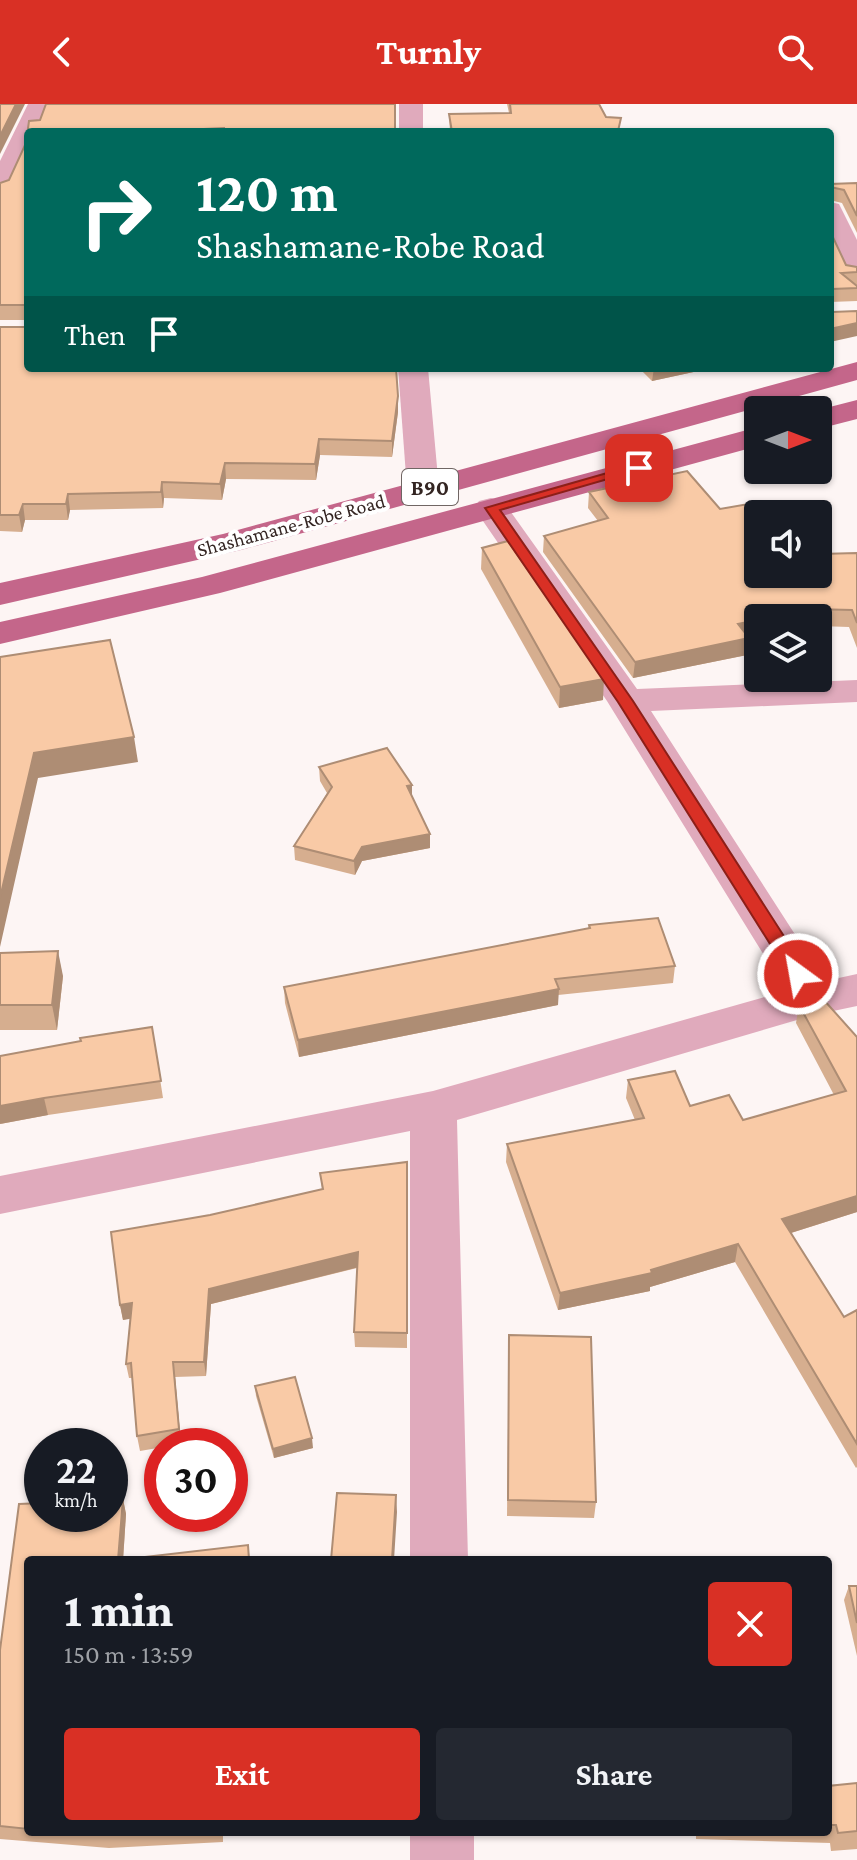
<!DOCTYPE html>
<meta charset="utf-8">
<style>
:root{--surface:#171b24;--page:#242831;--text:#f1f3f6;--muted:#9ea1a6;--accent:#d93025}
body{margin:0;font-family:"Crimson Pro",serif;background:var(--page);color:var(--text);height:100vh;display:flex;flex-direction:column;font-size:30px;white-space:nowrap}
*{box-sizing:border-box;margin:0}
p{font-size:26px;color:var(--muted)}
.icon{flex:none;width:44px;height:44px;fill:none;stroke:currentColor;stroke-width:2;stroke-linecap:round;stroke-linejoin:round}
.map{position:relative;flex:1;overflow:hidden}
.sheet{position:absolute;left:24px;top:1452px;width:808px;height:280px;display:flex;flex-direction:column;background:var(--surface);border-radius:8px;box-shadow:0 2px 6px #0004}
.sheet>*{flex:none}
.guide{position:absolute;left:24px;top:24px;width:810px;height:244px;border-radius:8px;box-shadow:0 2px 6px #0004;background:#00695c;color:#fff;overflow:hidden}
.needle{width:52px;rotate:90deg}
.tools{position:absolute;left:744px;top:292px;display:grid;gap:16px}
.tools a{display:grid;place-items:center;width:88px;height:88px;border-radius:8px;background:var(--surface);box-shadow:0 2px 6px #0004;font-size:40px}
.speed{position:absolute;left:24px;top:1324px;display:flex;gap:16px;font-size:40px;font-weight:700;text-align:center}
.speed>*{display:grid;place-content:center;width:104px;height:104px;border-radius:50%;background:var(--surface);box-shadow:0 2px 6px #0004;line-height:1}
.speed small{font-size:20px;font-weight:400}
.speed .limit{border:12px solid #d22;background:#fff;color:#111}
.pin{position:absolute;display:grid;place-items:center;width:68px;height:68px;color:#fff;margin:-34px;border-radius:16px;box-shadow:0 4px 12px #0006}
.me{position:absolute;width:88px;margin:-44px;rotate:328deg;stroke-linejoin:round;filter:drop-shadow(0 0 6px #0008)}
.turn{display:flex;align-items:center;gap:28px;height:168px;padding:0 40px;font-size:36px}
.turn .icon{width:104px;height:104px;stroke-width:2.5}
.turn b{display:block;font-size:56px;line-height:68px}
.then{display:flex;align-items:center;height:76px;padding:0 40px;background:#0003;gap:16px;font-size:30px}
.round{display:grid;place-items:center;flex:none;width:84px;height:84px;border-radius:8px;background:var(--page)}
.headline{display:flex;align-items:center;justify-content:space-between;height:136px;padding:0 40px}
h1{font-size:48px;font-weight:700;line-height:60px}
.primary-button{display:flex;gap:16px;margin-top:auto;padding:16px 40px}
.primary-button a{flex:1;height:92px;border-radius:8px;background:var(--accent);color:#fff;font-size:32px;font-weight:700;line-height:92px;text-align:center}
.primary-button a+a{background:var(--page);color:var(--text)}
header{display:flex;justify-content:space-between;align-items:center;height:104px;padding:0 40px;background:var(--accent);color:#fff;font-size:36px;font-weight:700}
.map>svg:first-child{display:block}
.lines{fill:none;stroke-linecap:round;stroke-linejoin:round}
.minor{fill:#e0aabc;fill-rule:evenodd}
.major{fill:#c4668a;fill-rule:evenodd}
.wall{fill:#d6ae8f}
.shaded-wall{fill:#ae8d74}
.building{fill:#f9caa6;stroke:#ae8d74;stroke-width:2}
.route{fill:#d93025;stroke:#8d1f18;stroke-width:2}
.labels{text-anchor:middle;stroke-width:8;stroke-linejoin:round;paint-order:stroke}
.far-street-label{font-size:20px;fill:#332522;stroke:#fff}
.shield{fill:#fff;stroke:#706664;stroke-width:2}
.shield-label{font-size:22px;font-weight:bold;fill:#332522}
</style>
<header><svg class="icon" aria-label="back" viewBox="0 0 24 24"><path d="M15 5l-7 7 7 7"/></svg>Turnly<svg class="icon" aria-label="search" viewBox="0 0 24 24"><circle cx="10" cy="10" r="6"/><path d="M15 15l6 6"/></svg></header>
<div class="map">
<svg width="857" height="1756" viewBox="0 0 857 1756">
<rect width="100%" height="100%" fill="#fdf5f4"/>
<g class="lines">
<g class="minor">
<path d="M28,0H52L39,28H28C28,51 22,70 9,89L0,92V57Z"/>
<rect x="399" y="0" width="24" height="28"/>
<path d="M830,98L839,100L857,136V175L847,173L830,137Z"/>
<path d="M398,264H428L439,385L435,392L423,395L411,392L407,385Z"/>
<path d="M491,394L503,397L637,585L857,576V598L651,607L825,877L857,870V902L814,911L457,1016L468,1456H410V1027L0,1110V1072L433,987L786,887L607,597L474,404L479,397Z"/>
<rect x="410" y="1728" width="64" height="28"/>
</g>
<g class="major">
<path d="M857,258V276L241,446L0,501V479L223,430Z"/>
<path d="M857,296V315L818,325V306Z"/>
<path d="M758,323V342L220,489L0,540V518L202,473Z"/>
</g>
</g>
<g class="wall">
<path d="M507,0H599L606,13L620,27L682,28H450L449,10L509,9Z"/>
<path d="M29,17L395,28H28V264L398,292V308L392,353L320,351L316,376L226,375L222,396L164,394L163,404L70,406L68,416H25L22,428L0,427V223H28V216H0V79L9,76L26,39Z"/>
<path d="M857,79V129L842,99L830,96V80Z"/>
<path d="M830,127L846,161L857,163V197L830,198Z"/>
<path d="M613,264H712L652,277L639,264L618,268Z"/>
<path d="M589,388L758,470L820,450L857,449V544L849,523L818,522V514H758V532L749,534L747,551L633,574L543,448L544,432L598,417L588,404Z"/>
<path d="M482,444L603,596L559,604L481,465Z"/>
<path d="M319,663L412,681V694L430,744L362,757L355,771L295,756L294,742L327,689L320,677Z"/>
<path d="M589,821L675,862L673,879L558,891V901L299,953L285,899L284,883L588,825Z"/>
<path d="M0,849L63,872L57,926H0Z"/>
<path d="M799,901L857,933V1108L791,1129L844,1213L857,1206V1363L856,1364L735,1158L650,1183V1187L558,1206L506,1058L507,1040L635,1016L626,994L628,976L690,1002L743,1016L834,991L796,919Z"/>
<path d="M152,923L163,994L48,1011L0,1020Z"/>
<path d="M407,1058V1244L355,1243L354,1228L357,1164L211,1200L206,1272L175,1273L181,1340L140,1347L137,1332L133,1274H129L126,1260L130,1214L123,1216L120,1201L210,1111L322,1085L320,1069Z"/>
<path d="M509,1231L596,1398L594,1414L507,1412Z"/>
<path d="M255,1282L313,1344L274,1354L256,1292Z"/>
<path d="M123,1395L126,1410L123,1456L248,1441L250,1456H28V1728H223V1738L109,1744L0,1735V1546L19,1400L42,1399V1410H110V1396Z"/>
<path d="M849,1482H857V1552L844,1496Z"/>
<path d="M857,1679V1745L831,1747L830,1739L696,1735V1728H828V1682Z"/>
</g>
<g class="shaded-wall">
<path d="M16,0H25L0,50V32Z"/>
<path d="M857,219V232L830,238V225Z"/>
<path d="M618,264H639L618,268Z"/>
<path d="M654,264H712L652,277Z"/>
<path d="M398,292V308L392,353V337Z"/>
<path d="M319,335L320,351L316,376L315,360Z"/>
<path d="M225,359L226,375L222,396L220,380Z"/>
<path d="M162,378L164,394L163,404L161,388Z"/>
<path d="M68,390L70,406L68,416L66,400Z"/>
<path d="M23,400L25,416L22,428L19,411Z"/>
<path d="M811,505L810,514H769Z"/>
<path d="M758,516V532L736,537L738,520Z"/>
<path d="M749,534L747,551L633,574L635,558Z"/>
<path d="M604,575L603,596L559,604L560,583Z"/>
<path d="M134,633L138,658L38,674L0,843V794L34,649Z"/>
<path d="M412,681V695L407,682Z"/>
<path d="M430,730V744L362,757L355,771L354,757L362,743Z"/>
<path d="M58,847L63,872L57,926L52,901Z"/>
<path d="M559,885L558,901L299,953L298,936Z"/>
<path d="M44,994L48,1011L0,1020V1002Z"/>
<path d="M857,1092V1108L778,1133L782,1115Z"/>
<path d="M738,1140L735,1158L650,1183V1187L558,1206L560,1189L651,1166Z"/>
<path d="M358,1148L359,1163L211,1200L206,1272L204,1258L209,1185Z"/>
<path d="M132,1199L135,1214L123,1216L120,1201Z"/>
<path d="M173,1258L175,1273L181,1340L179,1325Z"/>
<path d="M312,1334L313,1344L274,1354L273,1345Z"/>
<path d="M396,1391L397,1408L394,1456H392Z"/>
<path d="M123,1395L126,1410L123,1456H118Z"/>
</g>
<g class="building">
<path d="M0,0H16L0,32Z"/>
<path d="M46,0H395V28H224V24L140,28H28V264H396L398,292L392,337L319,335L315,360L225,359L220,380L162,378L161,388L68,390L66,400H23L19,411H0V223H28V201H0V79L9,76L26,39L29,17L40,16Z"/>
<path d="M510,0H599L606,13L621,14L618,27L682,28H452L449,10L511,9Z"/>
<path d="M857,79V112L844,86L830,83V80Z"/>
<path d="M830,127L846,161L857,163V168L841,169L857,182V184L832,185L830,187Z"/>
<path d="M830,206L832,208L857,207V219L830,225Z"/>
<path d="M687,367L720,405L754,399L764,410H758V470H818V447L820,450L857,449V519L852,506L811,505L769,514H758V516L738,520L749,534L635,558L544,432L608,414L589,388Z"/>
<path d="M508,437L604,575L560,583L482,444Z"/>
<path d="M110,536L134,633L34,649L0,794V553Z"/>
<path d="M387,644L412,681L407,682L430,730L362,743L354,757L294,742L332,683L319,663Z"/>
<path d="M658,814L675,862L555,875L559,885L298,936L284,883L590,824L589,821Z"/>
<path d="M58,847L52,901H0V849Z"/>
<path d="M823,895L857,933V1092L782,1115L844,1213L857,1206V1340L738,1140L651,1166L652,1169L560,1189L507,1040L644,1014L628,976L675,967L690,1002L729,991L743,1016L846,987L799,901Z"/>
<path d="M152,923L161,977L44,994L0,1002V952L81,937L80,934Z"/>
<path d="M407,1058V1229L354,1228L358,1148L209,1185L204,1258H173L179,1325L137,1332L131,1259L126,1260L132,1199L120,1201L111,1128L210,1111L323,1085L320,1069Z"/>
<path d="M509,1231L591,1233L596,1398L508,1396Z"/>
<path d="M295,1273L312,1334L273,1345L255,1282Z"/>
<path d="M337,1389L396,1391L392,1456H331Z"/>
<path d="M123,1395L118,1456H28V1725L0,1722V1546L19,1400L42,1399V1410H110V1396Z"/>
<path d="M248,1441L249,1456H119Z"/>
<path d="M849,1482H857V1519Z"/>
<path d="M857,1679V1727L838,1729L836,1721H828V1682Z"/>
<path d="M66,1728H164L105,1731Z"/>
</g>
<path class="route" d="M635,361L646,364L500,406L633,597L805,865L807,870L805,875H792L618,598L485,404Z"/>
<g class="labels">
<g class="far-street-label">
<text transform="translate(291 421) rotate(-15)" y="7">Shashamane-Robe Road</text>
</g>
<rect class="shield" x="402" y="365" width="56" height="36" rx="6"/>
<g class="shield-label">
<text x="430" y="391">B90</text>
</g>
</g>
</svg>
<div class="tools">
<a><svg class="needle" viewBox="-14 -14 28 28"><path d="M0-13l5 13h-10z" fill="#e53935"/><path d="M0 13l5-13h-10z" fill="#9ea1a6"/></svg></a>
<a><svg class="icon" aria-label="sound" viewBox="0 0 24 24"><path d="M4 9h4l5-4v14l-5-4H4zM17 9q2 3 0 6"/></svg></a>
<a><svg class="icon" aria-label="layers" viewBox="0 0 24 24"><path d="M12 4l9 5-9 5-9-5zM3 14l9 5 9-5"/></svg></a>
</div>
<div class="speed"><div>22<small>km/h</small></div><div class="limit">30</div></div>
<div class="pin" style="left:639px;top:364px;background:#d93025"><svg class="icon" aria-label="arrive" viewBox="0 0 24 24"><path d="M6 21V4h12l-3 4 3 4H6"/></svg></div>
<svg class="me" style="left:798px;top:870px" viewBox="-20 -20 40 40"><circle r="17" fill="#d93025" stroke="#fff" stroke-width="3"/><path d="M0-11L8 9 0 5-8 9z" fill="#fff"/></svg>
<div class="guide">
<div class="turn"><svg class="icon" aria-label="right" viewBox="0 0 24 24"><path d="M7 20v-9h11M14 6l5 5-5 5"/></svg><div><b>120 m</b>Shashamane-Robe Road</div></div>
<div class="then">Then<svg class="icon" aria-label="arrive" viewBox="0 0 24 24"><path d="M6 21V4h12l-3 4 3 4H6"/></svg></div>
</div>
<section class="sheet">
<div class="headline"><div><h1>1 min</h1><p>150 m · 13:59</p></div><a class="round" style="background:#d93025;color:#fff"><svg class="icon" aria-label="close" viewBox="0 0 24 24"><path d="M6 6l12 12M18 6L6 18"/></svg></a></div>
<div class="primary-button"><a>Exit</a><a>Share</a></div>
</section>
</div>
